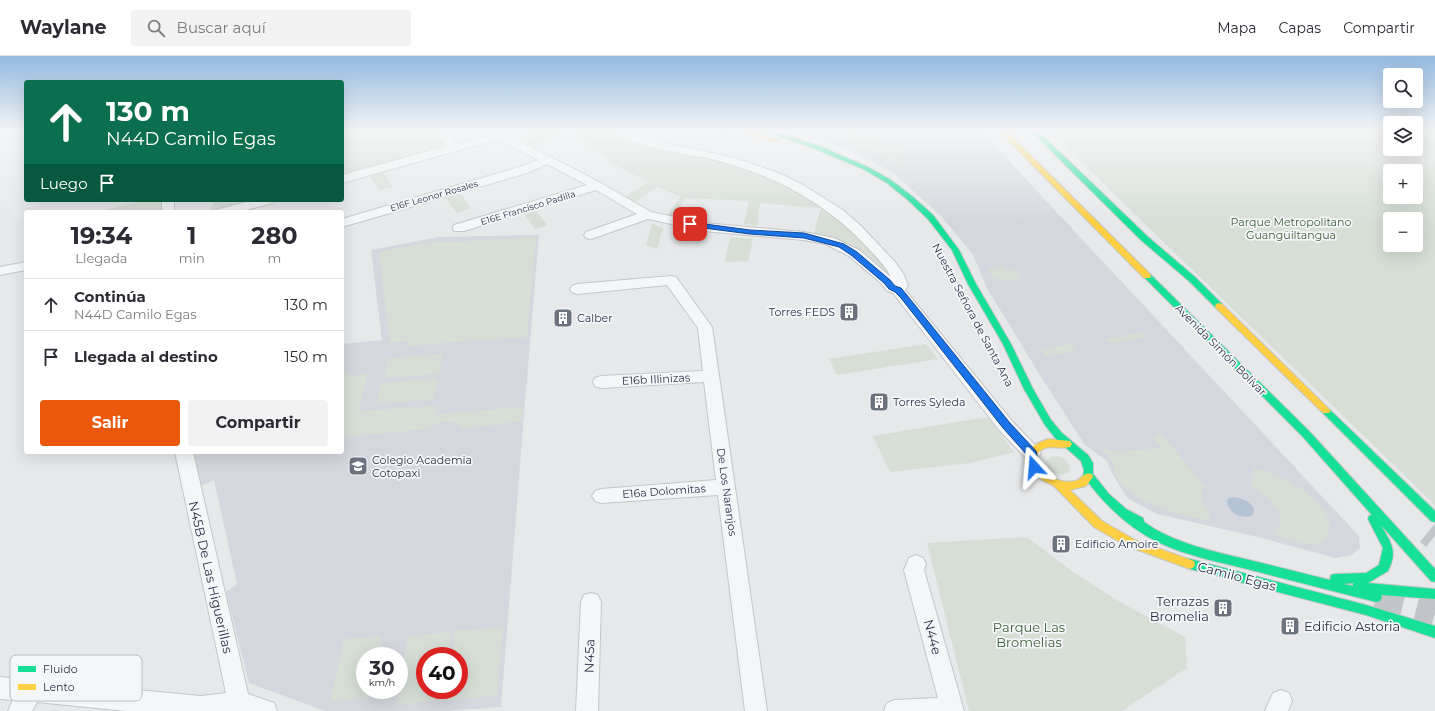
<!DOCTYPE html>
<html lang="es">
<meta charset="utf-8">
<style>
:root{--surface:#fff;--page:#f2f2f3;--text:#2b2b33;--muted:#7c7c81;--line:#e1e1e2;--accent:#ea580c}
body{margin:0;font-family:Montserrat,sans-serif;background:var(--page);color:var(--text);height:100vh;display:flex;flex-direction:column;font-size:15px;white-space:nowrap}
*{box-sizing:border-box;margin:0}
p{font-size:13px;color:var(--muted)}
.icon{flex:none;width:22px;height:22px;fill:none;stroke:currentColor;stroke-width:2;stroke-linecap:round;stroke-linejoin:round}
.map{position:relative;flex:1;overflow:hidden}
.sheet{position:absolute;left:24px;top:154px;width:320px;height:244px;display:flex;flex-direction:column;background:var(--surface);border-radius:4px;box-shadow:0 4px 16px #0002}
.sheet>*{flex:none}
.top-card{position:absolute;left:24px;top:24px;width:320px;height:122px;border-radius:4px;box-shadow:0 4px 16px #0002;background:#0b6e4f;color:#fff;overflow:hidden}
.buttons{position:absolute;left:1383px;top:12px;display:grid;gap:8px}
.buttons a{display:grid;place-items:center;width:40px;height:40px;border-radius:4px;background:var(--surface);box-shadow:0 4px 16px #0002;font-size:20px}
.speed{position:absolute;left:356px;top:591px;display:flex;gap:8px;font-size:20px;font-weight:700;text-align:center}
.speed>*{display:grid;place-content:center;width:52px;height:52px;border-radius:50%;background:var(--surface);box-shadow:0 4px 16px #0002;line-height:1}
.speed small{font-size:10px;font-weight:400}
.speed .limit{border:6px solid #d22;background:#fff;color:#111}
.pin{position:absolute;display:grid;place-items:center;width:34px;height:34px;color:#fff;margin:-17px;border-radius:8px;box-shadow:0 2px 6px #0006}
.me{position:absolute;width:44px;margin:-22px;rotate:341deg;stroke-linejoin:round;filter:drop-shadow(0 0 3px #0008)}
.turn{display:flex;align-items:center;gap:14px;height:84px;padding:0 16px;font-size:18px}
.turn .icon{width:52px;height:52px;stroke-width:2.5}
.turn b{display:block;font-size:28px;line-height:34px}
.then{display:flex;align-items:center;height:38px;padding:0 16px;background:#0003;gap:8px;font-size:15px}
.eta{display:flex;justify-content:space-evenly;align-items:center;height:68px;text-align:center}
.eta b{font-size:24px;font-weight:700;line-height:28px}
.button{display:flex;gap:8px;margin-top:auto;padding:8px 16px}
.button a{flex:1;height:46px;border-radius:4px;background:var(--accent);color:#fff;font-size:16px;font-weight:700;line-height:46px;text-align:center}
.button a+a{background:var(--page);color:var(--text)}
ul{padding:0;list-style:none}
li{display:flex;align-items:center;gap:12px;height:52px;padding:0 16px;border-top:1px solid var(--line)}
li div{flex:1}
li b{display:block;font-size:15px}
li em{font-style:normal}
header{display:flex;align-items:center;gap:24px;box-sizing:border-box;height:56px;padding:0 20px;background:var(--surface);border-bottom:1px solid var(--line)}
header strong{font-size:19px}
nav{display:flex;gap:22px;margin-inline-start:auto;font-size:14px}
.search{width:280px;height:36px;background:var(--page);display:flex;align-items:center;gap:10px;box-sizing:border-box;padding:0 14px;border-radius:4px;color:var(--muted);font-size:15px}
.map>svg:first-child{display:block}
.built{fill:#d4d7dd;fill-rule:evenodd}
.green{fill:#d6ded6;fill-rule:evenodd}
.water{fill:#b4c4d5}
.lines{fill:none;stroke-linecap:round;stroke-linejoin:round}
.primary-tunnel{stroke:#c1c4c9;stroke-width:28;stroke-dasharray:28 14;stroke-linecap:butt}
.highway-tunnel{stroke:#c1c4c9;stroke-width:28;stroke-dasharray:28 14;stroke-linecap:butt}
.street-casing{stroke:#c4c6c8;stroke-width:2}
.fast-casing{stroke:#c4c6c8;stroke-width:2}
.slow-casing{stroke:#c4c6c8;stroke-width:2}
.street{fill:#f5f6f7;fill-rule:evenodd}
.fast{fill:#16e098;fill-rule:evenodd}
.slow{fill:#ffcf43;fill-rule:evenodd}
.route{fill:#1a73e8;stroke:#114b97}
.labels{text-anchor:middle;stroke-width:3.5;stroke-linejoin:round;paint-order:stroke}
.far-street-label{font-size:9px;fill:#2b3445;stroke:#f4f6f9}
.park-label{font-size:11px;fill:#3f6138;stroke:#f4f6f9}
.poi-label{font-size:11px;fill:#2b3445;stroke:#f4f6f9;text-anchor:start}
.street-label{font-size:11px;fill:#2b3445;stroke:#f4f6f9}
.near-street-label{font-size:13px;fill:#2b3445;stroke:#f4f6f9}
.near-poi-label{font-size:13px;fill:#2b3445;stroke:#f4f6f9;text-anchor:end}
.near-park-label{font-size:13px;fill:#3f6138;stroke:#f4f6f9}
.key{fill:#f4f6f9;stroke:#b8bcc3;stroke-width:1}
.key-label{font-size:11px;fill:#2b3445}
</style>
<header>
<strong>Waylane</strong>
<div class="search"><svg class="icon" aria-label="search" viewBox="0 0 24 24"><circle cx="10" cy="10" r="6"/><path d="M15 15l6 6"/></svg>Buscar aquí</div>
<nav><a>Mapa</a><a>Capas</a><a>Compartir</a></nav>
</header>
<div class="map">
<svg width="1435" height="655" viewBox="0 0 1435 655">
<rect width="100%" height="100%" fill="#e6e8ea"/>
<g class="built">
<path d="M795,74H980L1359,480L1360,492L1352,499L1335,502L1262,482L1157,458L1129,443L1124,437L1113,419L1107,405L1085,389L1079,380L1043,324L988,234L972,197L941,160L898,121L890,115L847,93L801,78Z"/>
<path d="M539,179L523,371L501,651L447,655H325L249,627L226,536L237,528L214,424L200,431L194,396H342V288L382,284L371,194L439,181ZM365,600H399V634H365ZM425,600H459V634H425Z"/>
</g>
<g class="green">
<path d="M342,74H440L451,91L342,122Z"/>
<path d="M544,74H567L534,91L522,81Z"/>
<path d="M568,74H614L738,107L811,138L857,172L901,230L854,197L814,182L816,168L821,152L760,147L757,170L744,168L749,145L685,142L675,161L668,160L680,141L658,131L633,147L624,141L648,126L617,110Z"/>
<path d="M1048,74H1390V93H1416V74H1435V449ZM1390,115H1416V141H1390ZM1390,163H1416V189H1390Z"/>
<path d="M854,75L859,83L864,85L890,88L892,93L904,96V99L895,102L905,108L901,110C889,103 850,87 846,76Z"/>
<path d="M382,113L393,131L379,134L368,117Z"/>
<path d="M458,134L471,152L457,157L442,139Z"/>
<path d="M145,144H168V156H106L105,154Z"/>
<path d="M216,144H263L220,156H208Z"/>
<path d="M534,152L547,169L535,173L522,155Z"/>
<path d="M652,168L663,172L657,193L646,189Z"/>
<path d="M536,181L527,281L430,288L408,291L409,285L390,287L379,196L437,185L452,186Z"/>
<path d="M730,181L753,183L748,205L725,206Z"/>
<path d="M1003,209C1008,215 1014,214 1020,218V222C1012,226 997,225 990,220L992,219L989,215L990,212Z"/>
<path d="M1142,276L1146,278L1147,281L1111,288L1106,283Z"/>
<path d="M926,288L938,303L837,319L829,303Z"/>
<path d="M1071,288L1076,295L1045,300L1040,293Z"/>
<path d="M443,298L439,318L384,322L388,302Z"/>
<path d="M344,316L350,320L368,318L358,355L437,350L436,358L523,351L522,365L463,373C452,362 440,364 429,373L342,381V318Z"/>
<path d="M438,322L434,343L376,348L381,327Z"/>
<path d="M988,361L1014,396L970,407L890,416L873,380Z"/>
<path d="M1162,378L1205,430L1202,434L1203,447L1210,460L1209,465C1180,458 1136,450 1118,423C1115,418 1115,413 1113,408C1111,403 1106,398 1102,393L1120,395L1161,392L1152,380Z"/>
<path d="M1053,400C1060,400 1067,403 1070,411L1069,416L1062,419L1050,415L1046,406L1049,402Z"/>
<path d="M1254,412C1278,419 1303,430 1320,449C1326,456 1331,465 1329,474C1325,500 1288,483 1274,478L1280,469L1279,456L1270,443L1251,430Z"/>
<path d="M1027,481L1073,516L1120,546L1185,581L1187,612L1122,655H969L927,487Z"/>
<path d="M503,571L497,639L446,645L447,634H459V600H452L455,575Z"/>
<path d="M451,576L448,600H425V634H444L442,644L396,649L408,580Z"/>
<path d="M382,580L378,600H365V634H371L369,642L330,646L344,583Z"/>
</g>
<path class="water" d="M1234,441C1242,442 1260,449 1252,460C1241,463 1228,457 1227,445L1229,442Z"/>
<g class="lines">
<path class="primary-tunnel" d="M1376,541L1435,557"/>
<path class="highway-tunnel" d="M1429,475L1435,480"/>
<defs>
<g id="street">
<path d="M0,74H18L16,76L0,80Z"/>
<path d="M434,74H446L456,88L500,76L504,77L601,127L651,156L704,167L804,176L834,182L859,194L891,221C885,209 875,200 866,190C823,144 768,116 707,102C689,99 618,87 608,74H623L661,86L735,102L781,118L803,129L843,154L861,170L895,206L904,219L908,230L905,234L1012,365L1038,392L1041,397L1038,402L1032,404L1026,402L1000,375L893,237L887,235L882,228L849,200L825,188L804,184L704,175L648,163L591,183L586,182L584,179L586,176L637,158L596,134L464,175H454L453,172L454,169L587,129L547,108L527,117L342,171V163L519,111L538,104L499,83L342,127V119L447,90Z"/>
<rect x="162" y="144" width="12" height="12"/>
<path d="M254,144H275L273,147L238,156H217L219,153Z"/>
<path d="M26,206V214L0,219V211Z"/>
<path d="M671,220L676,221L712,271L767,655H745L718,439L601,447L595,445L592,440L595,435L601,433L716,424L704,326L601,332L595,330L593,326L595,322L601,320L703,315L698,272L667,229L577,238L572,236L570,233L572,230L577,228Z"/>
<path d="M175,396H193L248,638L274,647L277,655H126L37,646L32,655H8L13,644L0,643V621L201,640L226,637Z"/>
<path d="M916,499L923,502L926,508L924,514L964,655H884L887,647L895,644L938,642L904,514L909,502Z"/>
<path d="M591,537L598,539L601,546L598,655H576L581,546L584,539Z"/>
<path d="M1281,634L1289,637L1292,645L1288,655H1265L1273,637Z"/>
</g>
<g id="fast">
<path d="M716,74H731C728,77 719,77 716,74Z"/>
<path d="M759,74H769L817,89L868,111L891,124L913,141L933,159L959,194L976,228L1011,288L1033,333L1051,364L1062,377L1088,399L1093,407V418L1109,438L1126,453L1143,462L1144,466C1172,486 1207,494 1241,502C1271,509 1300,517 1330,524L1331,519L1335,518L1366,517L1379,509L1383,492L1368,463L1369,460L1372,459L1303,381L1143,220L1144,218H1150L1309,375L1435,513V526L1431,525L1381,469C1391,487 1398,495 1388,515L1368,527L1435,533V543L1381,539L1382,541L1380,545L1376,546C1333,535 1290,524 1247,513C1219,506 1188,500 1162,488C1131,474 1107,451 1087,425L1084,424L1083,421L1084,414L1081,405L1056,383L1045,369L1024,333L1003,288L968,228L952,194L928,163L908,144L887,127L863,113L813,92ZM1353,527V530L1344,528Z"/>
<path d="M1030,74H1037L1148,181L1195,221L1222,248L1223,250L1222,252H1216L1189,225L1142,185Z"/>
<path d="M1326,352L1329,353L1435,455V466L1431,465L1321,355L1323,353Z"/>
<path d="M1190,503L1366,549L1435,570V582L1366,559L1190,513L1186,511L1185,508L1186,505Z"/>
</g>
<g id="slow">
<path d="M737,74H747L778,84L775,86Z"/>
<path d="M998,74H1005L1150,218L1151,220L1150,222H1144Z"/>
<path d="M1219,247L1222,248L1329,353L1331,355L1329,357H1323L1216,252L1215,250L1216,248Z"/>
<path d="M1048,383L1070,385L1072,388L1070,391C1059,394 1044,386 1037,399C1040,416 1058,429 1075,425C1082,424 1083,415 1092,418L1093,421L1086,430L1070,434L1102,465L1135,484L1194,505L1195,508L1194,511L1190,513L1127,490L1094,471L1054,430L1042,424L1035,418L1028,407L1027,399C1032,389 1038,387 1048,383Z"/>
</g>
</defs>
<use href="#street" class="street-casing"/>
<use href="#fast" class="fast-casing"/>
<use href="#slow" class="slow-casing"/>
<use href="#street" class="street"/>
<use href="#fast" class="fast"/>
<use href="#slow" class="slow"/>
</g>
<linearGradient id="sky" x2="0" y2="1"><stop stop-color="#93bae0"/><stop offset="0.45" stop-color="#f4f5f6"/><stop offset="1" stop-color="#f4f5f6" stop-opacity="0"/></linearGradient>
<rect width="1435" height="166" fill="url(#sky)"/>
<path class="route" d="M690,166L750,174L804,177L844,188L857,196L890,224L895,230L901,232L906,238L1010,367L1036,395L1040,411L1038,414H1031L1027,404V399L1003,372L901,242L895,236L889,233L884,227L851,199L839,191L804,182L750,178L688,170V167Z"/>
<defs>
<symbol id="building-square" viewBox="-11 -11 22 22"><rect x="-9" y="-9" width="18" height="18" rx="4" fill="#6c737f" stroke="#f4f6f9"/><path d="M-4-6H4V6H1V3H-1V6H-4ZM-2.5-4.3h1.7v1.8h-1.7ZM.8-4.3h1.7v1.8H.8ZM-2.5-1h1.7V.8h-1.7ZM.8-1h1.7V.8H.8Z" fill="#fff"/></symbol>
<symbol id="university-square" viewBox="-11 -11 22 22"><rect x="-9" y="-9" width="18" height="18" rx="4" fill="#6c737f" stroke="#f4f6f9"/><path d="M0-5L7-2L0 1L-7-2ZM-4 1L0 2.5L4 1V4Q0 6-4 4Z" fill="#fff"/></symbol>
</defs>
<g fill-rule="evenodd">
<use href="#building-square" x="838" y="245" width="22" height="22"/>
<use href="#building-square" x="552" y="251" width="22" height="22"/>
<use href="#building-square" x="868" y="335" width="22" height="22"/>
<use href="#university-square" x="347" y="399" width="22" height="22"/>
<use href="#building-square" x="1050" y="477" width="22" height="22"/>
<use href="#building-square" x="1212" y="541" width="22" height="22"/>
<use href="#building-square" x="1279" y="559" width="22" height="22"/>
</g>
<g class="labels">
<g class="far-street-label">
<text transform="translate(434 140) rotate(-16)" y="3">E16F Leonor Rosales</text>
<text transform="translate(528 152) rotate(-17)" y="3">E16E Francisco Padilla</text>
</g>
<g class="park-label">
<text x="1291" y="170">Parque Metropolitano<tspan x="1291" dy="13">Guangüiltangua</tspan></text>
</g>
<g class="poi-label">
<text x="835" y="260" text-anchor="end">Torres FEDS</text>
<text x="577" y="266">Calber</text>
<text x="893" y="350">Torres Syleda</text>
<text x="372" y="408">Colegio Academia<tspan x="372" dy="13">Cotopaxi</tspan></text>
<text x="1075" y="492">Edificio Amoire</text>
</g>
<g class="street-label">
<text transform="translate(973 259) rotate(62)" y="4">Nuestra Señora de Santa Ana</text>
<text transform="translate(1221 294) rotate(45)" y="4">Avenida Simón Bolívar</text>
<text transform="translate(656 323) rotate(-3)" y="4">E16b Illinizas</text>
<text transform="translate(664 435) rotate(-4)" y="4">E16a Dolomitas</text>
<text transform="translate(727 436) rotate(82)" y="4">De Los Naranjos</text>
</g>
<g class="near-street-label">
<text transform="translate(1237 520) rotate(15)" y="5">Camilo Egas</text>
<text transform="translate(211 521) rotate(77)" y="5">N45B De Las Higuerillas</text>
<text transform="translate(933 581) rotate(75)" y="5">N44e</text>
<text transform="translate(589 600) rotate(-88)" y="5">N45a</text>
</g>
<g class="near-poi-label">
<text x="1209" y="550">Terrazas<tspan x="1209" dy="15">Bromelia</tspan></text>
<text x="1304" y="575" text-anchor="start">Edificio Astoria</text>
</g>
<g class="near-park-label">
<text x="1029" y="576">Parque Las<tspan x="1029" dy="15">Bromelias</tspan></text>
</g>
</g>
<rect x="10" y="599" width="132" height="46" rx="6" class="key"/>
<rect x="18" y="610" width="18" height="6" fill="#16e098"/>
<rect x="18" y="628" width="18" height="6" fill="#ffcf43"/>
<g class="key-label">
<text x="43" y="617">Fluido</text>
<text x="43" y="635">Lento</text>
</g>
</svg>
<div class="buttons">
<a><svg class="icon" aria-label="search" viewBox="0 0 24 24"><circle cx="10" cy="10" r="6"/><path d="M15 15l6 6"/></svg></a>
<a><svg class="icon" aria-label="layers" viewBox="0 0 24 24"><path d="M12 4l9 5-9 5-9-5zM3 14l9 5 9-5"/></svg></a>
<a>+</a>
<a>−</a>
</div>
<div class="speed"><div>30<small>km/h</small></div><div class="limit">40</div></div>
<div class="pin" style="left:690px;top:168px;background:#d93025"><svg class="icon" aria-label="arrive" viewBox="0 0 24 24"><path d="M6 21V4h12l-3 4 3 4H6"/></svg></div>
<svg class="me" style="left:1034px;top:411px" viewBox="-20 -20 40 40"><path d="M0-17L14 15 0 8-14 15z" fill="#1a73e8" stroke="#fff" stroke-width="4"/></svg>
<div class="top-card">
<div class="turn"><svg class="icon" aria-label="ahead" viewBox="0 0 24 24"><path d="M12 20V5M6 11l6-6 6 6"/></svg><div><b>130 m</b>N44D Camilo Egas</div></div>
<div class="then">Luego<svg class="icon" aria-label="arrive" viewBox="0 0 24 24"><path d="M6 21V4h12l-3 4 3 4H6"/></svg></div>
</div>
<section class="sheet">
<div class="eta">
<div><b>19:34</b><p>Llegada</p></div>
<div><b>1</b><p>min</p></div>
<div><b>280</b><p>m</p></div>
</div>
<ul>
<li><svg class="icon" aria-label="ahead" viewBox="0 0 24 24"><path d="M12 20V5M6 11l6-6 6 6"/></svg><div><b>Continúa</b><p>N44D Camilo Egas</p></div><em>130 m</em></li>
<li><svg class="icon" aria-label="arrive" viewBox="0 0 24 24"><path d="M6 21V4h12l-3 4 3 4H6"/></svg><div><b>Llegada al destino</b></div><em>150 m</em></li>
</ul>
<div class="button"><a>Salir</a><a>Compartir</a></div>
</section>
</div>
